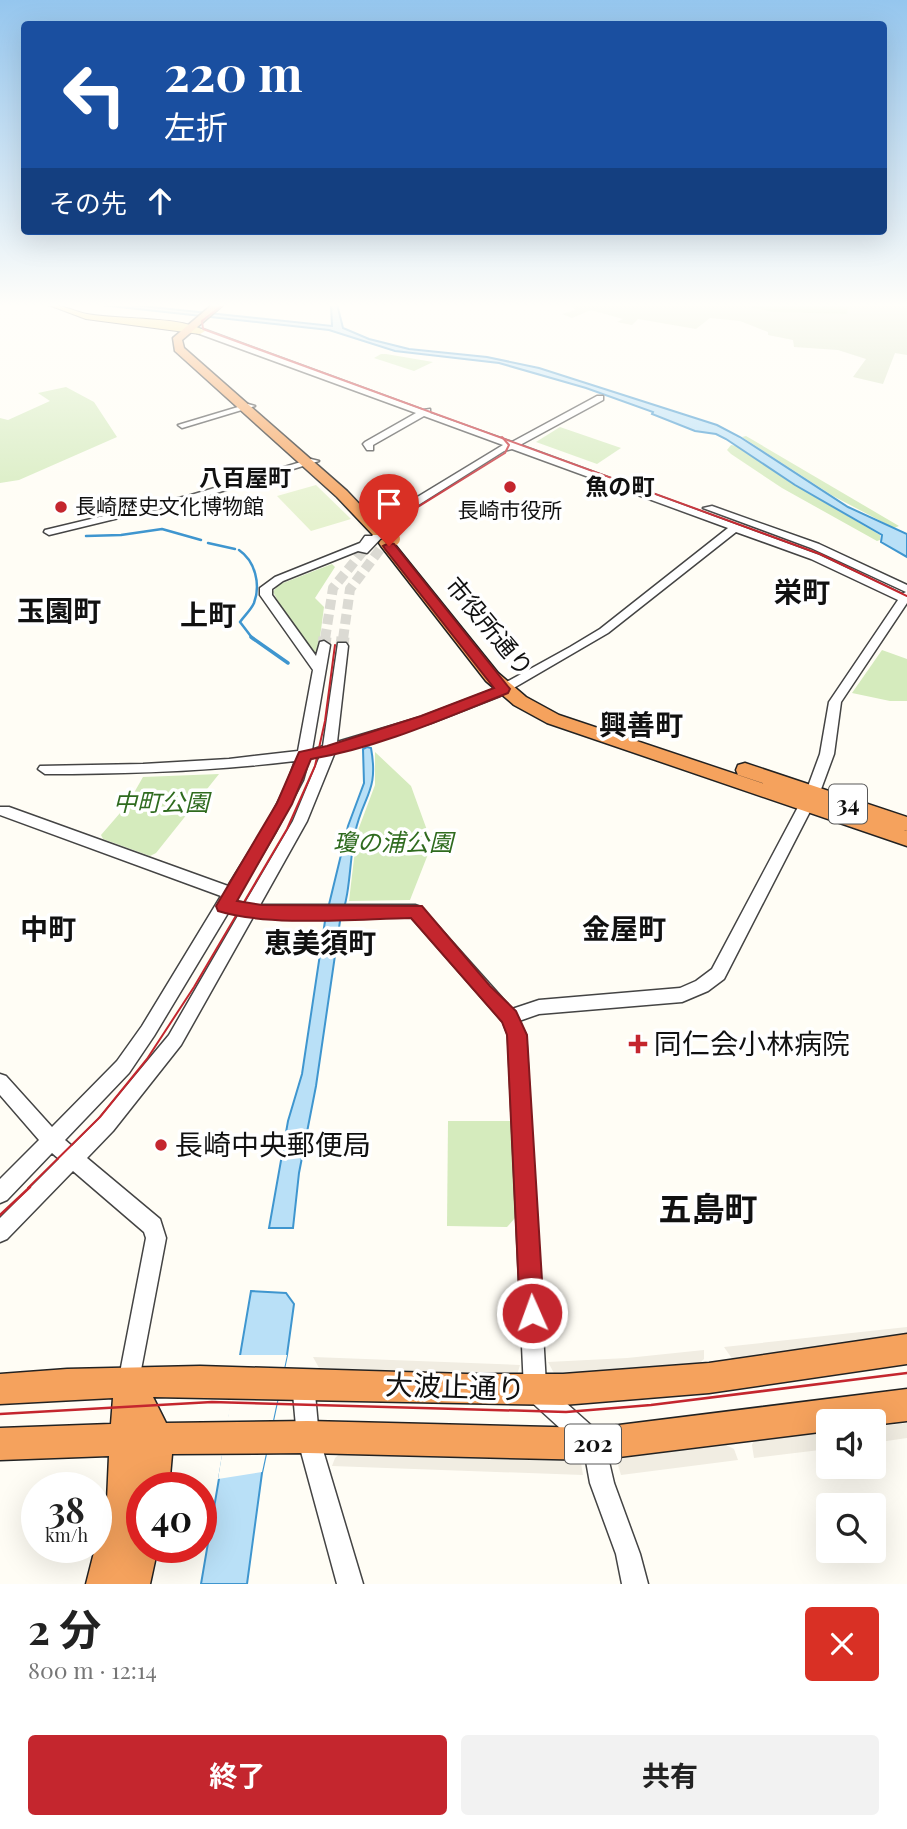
<!DOCTYPE html>
<html lang="ja">
<meta charset="utf-8">
<style>
:root{--surface:#fff;--page:#f2f2f2;--text:#222;--muted:#767676;--accent:#c4262e}
body{margin:0;font-family:"Playfair Display","Noto Sans JP",serif;background:var(--page);color:var(--text);height:100vh;display:flex;flex-direction:column;font-size:26px;white-space:nowrap}
*{box-sizing:border-box;margin:0}
p{font-size:23px;color:var(--muted)}
.icon{flex:none;width:38px;height:38px;fill:none;stroke:currentColor;stroke-width:2;stroke-linecap:round;stroke-linejoin:round}
.map{position:relative;height:1584px;overflow:hidden}
.side{display:flex;flex-direction:column;background:var(--surface);flex:1}
.side>*{flex:none}
.top-card{position:absolute;left:21px;top:21px;width:866px;height:214px;border-radius:7px;box-shadow:0 7px 28px #0002;background:#1a4fa0;color:#fff;overflow:hidden}
.fabs{position:absolute;left:816px;top:1409px;display:grid;gap:14px}
.fabs a{display:grid;place-items:center;width:70px;height:70px;border-radius:7px;background:var(--surface);box-shadow:0 7px 28px #0002;font-size:35px}
.speed{position:absolute;left:21px;top:1472px;display:flex;gap:14px;font-size:35px;font-weight:700;text-align:center}
.speed>*{display:grid;place-content:center;width:91px;height:91px;border-radius:50%;background:var(--surface);box-shadow:0 7px 28px #0002;line-height:1}
.speed small{font-size:18px;font-weight:400}
.speed .limit{border:10px solid #d22;background:#fff;color:#111}
.pin{position:absolute;display:grid;place-items:center;width:60px;height:60px;color:#fff;margin:-72px -30px;border-radius:50% 50% 50% 0;rotate:-45deg;box-shadow:0 0 7px #0007}
.pin .icon{rotate:45deg}
.me{position:absolute;width:77px;margin:-38px;rotate:358deg;stroke-linejoin:round;filter:drop-shadow(0 0 5px #0008)}
.turn{display:flex;align-items:center;gap:24px;height:147px;padding:0 28px;font-size:32px}
.turn .icon{width:91px;height:91px;stroke-width:2.5}
.turn b{display:block;font-size:49px;line-height:60px}
.then{display:flex;align-items:center;height:66px;padding:0 28px;background:#0003;gap:14px;font-size:26px}
.round{display:grid;place-items:center;flex:none;width:74px;height:74px;border-radius:7px;background:var(--page)}
.summary{display:flex;align-items:center;justify-content:space-between;height:119px;padding:0 28px}
h1{font-size:42px;font-weight:700;line-height:52px}
.cta{display:flex;gap:14px;margin-top:auto;padding:14px 28px}
.cta a{flex:1;height:80px;border-radius:7px;background:var(--accent);color:#fff;font-size:28px;font-weight:700;line-height:80px;text-align:center}
.cta a+a{background:var(--page);color:var(--text)}
.map>svg:first-child{display:block}
.green{fill:#d5ebbd}
.forest{fill:#b9dc9c}
.cemetery{fill:#d9e3c4}
.pitch{fill:#e6f2cf}
.plaza{fill:#f1ede2}
.water{fill:#b9e0f7;stroke:#3f96cf;stroke-width:2}
.pier{fill:#fffdf5}
.lines{fill:none;stroke-linecap:round;stroke-linejoin:round}
.stream-far1{stroke:#3f96cf;stroke-width:2.5}
.stream{stroke:#3f96cf;stroke-width:3.5}
.minor-tunnel-far1{stroke:#dbdad3;stroke-width:10;stroke-dasharray:10 5;stroke-linecap:butt}
.minor-tunnel{stroke:#dbdad3;stroke-width:13;stroke-dasharray:13 7;stroke-linecap:butt}
.minor-casing{stroke:#444;stroke-width:3}
.major-casing{stroke:#222;stroke-width:2}
.highway-casing{stroke:#222;stroke-width:3}
.minor{fill:#fff;fill-rule:evenodd}
.major{fill:#f9d66b;fill-rule:evenodd}
.highway{fill:#f5a25d;fill-rule:evenodd}
.tram-far1{stroke:#c4262e;stroke-width:2}
.tram{stroke:#c4262e;stroke-width:2.5}
.highway-bridge-casing{stroke:#222;stroke-width:16;stroke-linecap:butt}
.highway-bridge{stroke:#f5a25d;stroke-width:14}
.route{fill:#c4262e;stroke:#7f191e;stroke-width:2}
.poi-dot{fill:#c4262e;stroke:#fff;stroke-width:2.5}
.labels{text-anchor:middle;stroke-width:7;stroke-linejoin:round;paint-order:stroke}
.far-poi-label{font-size:21px;fill:#111;stroke:#fff;text-anchor:start}
.far-quarter-label{font-size:23px;font-weight:bold;fill:#111;stroke:#fff}
.shield{fill:#fff;stroke:#585858;stroke-width:2}
.shield-label{font-size:23px;font-weight:bold;fill:#111}
.street-label{font-size:24px;fill:#111;stroke:#fff}
.park-label{font-size:24px;font-style:italic;fill:#2f6b1f;stroke:#fff}
.quarter-label{font-size:28px;font-weight:bold;fill:#111;stroke:#fff}
.near-poi-label{font-size:28px;fill:#111;stroke:#fff;text-anchor:start}
.near-street-label{font-size:28px;fill:#111;stroke:#fff}
.near-quarter-label{font-size:33px;font-weight:bold;fill:#111;stroke:#fff}
</style>
<div class="map">
<svg width="907" height="1584" viewBox="0 0 907 1584">
<rect width="100%" height="100%" fill="#fffdf5"/>
<g class="green">
<path d="M381,354H386L433,362L414,371L374,358Z"/>
<path d="M66,387L94,402L117,437L19,480L0,483V418L8,420L50,401L38,393Z"/>
<path d="M560,427L621,448L597,464L536,442Z"/>
<path d="M746,436L899,526L894,528L833,496L742,437Z"/>
<path d="M731,445L737,446L788,481L880,535V540L877,541L782,488L731,454L727,450Z"/>
<path d="M332,564L335,567L315,598L324,607L316,668L273,592L278,585Z"/>
<path d="M882,650L907,659V701H890L852,693Z"/>
<path d="M375,752L411,786L432,844L410,900L349,901L357,833L375,785Z"/>
<path d="M219,774L156,853L150,856L103,839L101,835L127,805L143,777Z"/>
<path d="M448,1121H512L515,1218L507,1227L447,1226Z"/>
</g>
<path class="forest" d="M669,304H907V339Z"/>
<path class="cemetery" d="M579,304H737L773,312L847,314L849,304H907V355L895,353L883,384L853,377L866,359L838,350L794,347L793,340L768,335V332L740,321L710,318L696,329L638,319L632,325L617,322L623,319L591,310L572,318L562,314L576,310L572,307Z"/>
<path class="pitch" d="M316,485L351,519L311,531L277,496Z"/>
<g class="plaza">
<path d="M907,1327V1338L733,1360L724,1347Z"/>
<path d="M704,1350V1359L700,1363L627,1371L555,1375L548,1362L627,1358Z"/>
<path d="M313,1357L520,1365L517,1375L319,1368Z"/>
<path d="M907,1423V1438L873,1443V1427Z"/>
<path d="M828,1432V1449L754,1458L752,1445L754,1440Z"/>
<path d="M726,1445L734,1449L738,1460L621,1475L618,1465L623,1456Z"/>
<path d="M341,1453L577,1459L581,1463L583,1475L332,1466L335,1458Z"/>
</g>
<g class="water">
<path d="M92,304H123L332,326L331,304H337L343,328L369,339L409,349L487,357L539,368L717,425L740,437L848,507L907,534V557L881,542L882,535L795,485L726,439L716,434L695,431L652,414L653,412L586,388L499,363L395,351L329,330Z"/>
<path d="M367,747L371,748C379,792 363,795 355,833C349,863 351,892 340,921L316,1086L299,1173L293,1228H269L288,1121L302,1074L325,921L348,826L364,783L363,749Z"/>
<path d="M251,1291L286,1293L294,1304L287,1355L262,1473L247,1584H201Z"/>
</g>
<path class="pier" d="M238,1355H287L262,1472L218,1479Z"/>
<g class="lines">
<g class="stream-far1">
<path d="M86,536L121,535L162,529L201,540"/>
<path d="M208,543L235,549"/>
<path d="M239,550C255,561 261,584 254,603C251,610 244,616 240,622L253,639"/>
</g>
<path class="stream" d="M251,637L288,663"/>
<g class="minor-tunnel-far1">
<path d="M325,639L333,588L363,551"/>
<path d="M343,639L350,589L381,548"/>
</g>
<g class="minor-tunnel">
<path d="M324,645L325,637"/>
<path d="M342,646L343,637"/>
</g>
<defs>
<g id="minor">
<path d="M197,329H203L423,410L430,409V413L512,442L597,396H603V400L520,445L819,555L902,594L906,592L811,548L703,508L712,506L819,544L907,585V603L841,702L834,754L820,792L724,979L708,991L682,1002L539,1014L519,1021L526,1035L546,1385L603,1436L614,1483L640,1554L648,1584H622L616,1554L590,1483L584,1450L527,1398L524,1390L508,1035L503,1022L411,917H253L181,1045L113,1131L87,1158L160,1219L166,1238L137,1391L129,1394L121,1391L118,1383L146,1238L144,1232L73,1171L7,1239L0,1242V1218L59,1159L52,1153L7,1200L0,1203V1179L39,1140L0,1095V1074L6,1076L52,1127L117,1061L142,1026L221,896L0,815V807H9L228,886C252,846 281,806 295,761C212,771 129,774 45,774L38,769L40,766L143,764L229,759L298,751L313,670L260,595V588L275,577L360,543L365,536H372L396,510L503,445L424,416L373,445V450H367L363,444L365,442L416,413L197,333ZM512,449L728,528L600,629L570,647L492,690L421,717L337,742L348,646L346,643H338L323,746L312,750L330,645L324,641L320,642L316,656L272,595V589L283,581L358,551L367,553L404,514L504,451ZM736,532L811,559L898,600L829,702L820,754L806,792L712,969L696,981L680,988L539,1000L512,1009L421,907L415,905H260L307,821L335,752L431,723L500,696L608,633ZM320,756L293,821L245,903L235,901L275,833L303,780L309,759ZM228,913L239,914L169,1035L99,1119L72,1146L65,1140L129,1073L154,1036Z"/>
<path d="M248,404L255,406L182,428L178,425Z"/>
<path d="M311,459L319,461L197,499L49,535L44,532L45,530L191,495Z"/>
<path d="M303,1372L311,1375L314,1383L319,1437L363,1584H337L297,1437L292,1383L295,1375Z"/>
</g>
<path id="major" d="M46,304C61,304 73,311 87,314C118,320 182,316 205,331L200,334L86,319Z"/>
<g id="highway">
<path d="M213,304H224L182,340L184,348L347,491L383,529V535H373L337,497L175,351L173,338Z"/>
<path d="M386,539L391,540L498,673L526,697L559,715L840,809L738,775L736,770L738,765L745,763L907,817V831L904,830L907,831V846L547,723L514,705L486,681L381,546L379,543L381,540Z"/>
<path d="M907,1334V1364L709,1393L563,1405L153,1397L166,1423L308,1421L595,1428L907,1389V1421L873,1425V1421H828V1431L595,1460L308,1453L172,1454L169,1488H142V1500L140,1495L132,1532L142,1528V1547H158L150,1584H86L107,1501L109,1456L0,1460V1428L111,1424L113,1398L0,1404V1374L67,1369L200,1366L467,1374H563L709,1363Z"/>
</g>
</defs>
<use href="#minor" class="minor-casing"/>
<use href="#major" class="major-casing"/>
<use href="#highway" class="highway-casing"/>
<use href="#minor" class="minor"/>
<use href="#major" class="major"/>
<use href="#highway" class="highway"/>
<g class="tram-far1">
<path d="M224,304L202,321L203,329L820,554L907,596"/>
<path d="M394,526L408,513L505,453L509,445L502,437"/>
<path d="M28,1188L100,1117L147,1059L194,987L287,829L315,766L325,721L335,645"/>
</g>
<g class="tram">
<path d="M0,1215L30,1187"/>
<path d="M0,1414L212,1402L566,1412L651,1405L907,1373"/>
</g>
<defs>
<path id="highway-bridge" d="M382,526L393,539"/>
</defs>
<use href="#highway-bridge" class="highway-bridge-casing"/>
<use href="#highway-bridge" class="highway-bridge"/>
</g>
<linearGradient id="sky" x2="0" y2="1"><stop stop-color="#95c6ee"/><stop offset="0.58" stop-color="#fffefa"/><stop offset="1" stop-color="#fffefa" stop-opacity="0"/></linearGradient>
<rect width="907" height="526" fill="url(#sky)"/>
<path class="route" d="M389,543L394,544L510,689L508,693C445,718 378,748 311,759L292,804L237,901L262,905L422,906L490,986L516,1011L527,1035L544,1313L541,1321L532,1325L523,1321L520,1313L507,1035L502,1022L411,918C356,919 269,927 218,911L216,906L277,803L299,752L327,746L421,716L494,688L385,549L383,546Z"/>
<g class="poi-dot">
<circle cx="510" cy="487" r="7"/>
<circle cx="61" cy="507" r="7"/>
<path d="M634.5 1033.5h7v7h7v7h-7v7h-7v-7h-7v-7h7z"/>
<circle cx="161" cy="1145" r="7"/>
</g>
<g class="labels">
<g class="far-poi-label">
<text x="75" y="514">長崎歴史文化博物館</text>
<text x="510" y="518" text-anchor="middle">長崎市役所</text>
</g>
<g class="far-quarter-label">
<text x="245" y="486">八百屋町</text>
<text x="620" y="495">魚の町</text>
</g>
<g class="shield">
<rect x="829" y="784.5" width="38" height="39" rx="5"/>
<rect x="565" y="1424.5" width="56" height="39" rx="5"/>
</g>
<g class="shield-label">
<text x="848" y="812">34</text>
<text x="593" y="1452">202</text>
</g>
<g class="street-label">
<text transform="translate(489 627) rotate(50)" y="8">市役所通り</text>
</g>
<g class="park-label">
<text x="161" y="811">中町公園</text>
<text x="393" y="851">瓊の浦公園</text>
</g>
<g class="quarter-label">
<text x="802" y="602">栄町</text>
<text x="59" y="621">玉園町</text>
<text x="208" y="625">上町</text>
<text x="641" y="735">興善町</text>
<text x="48" y="939">中町</text>
<text x="624" y="939">金屋町</text>
<text x="320" y="953">恵美須町</text>
</g>
<g class="near-poi-label">
<text x="654" y="1054">同仁会小林病院</text>
<text x="175" y="1155">長崎中央郵便局</text>
</g>
<g class="near-street-label">
<text transform="translate(455 1387) rotate(2)" y="10">大波止通り</text>
</g>
<g class="near-quarter-label">
<text x="708" y="1221">五島町</text>
</g>
</g>
</svg>
<div class="fabs">
<a><svg class="icon" aria-label="sound" viewBox="0 0 24 24"><path d="M4 9h4l5-4v14l-5-4H4zM17 9q2 3 0 6"/></svg></a>
<a><svg class="icon" aria-label="search" viewBox="0 0 24 24"><circle cx="10" cy="10" r="6"/><path d="M15 15l6 6"/></svg></a>
</div>
<div class="speed"><div>38<small>km/h</small></div><div class="limit">40</div></div>
<div class="pin" style="left:389px;top:546px;background:#d93025"><svg class="icon" aria-label="arrive" viewBox="0 0 24 24"><path d="M6 21V4h12l-3 4 3 4H6"/></svg></div>
<svg class="me" style="left:532px;top:1313px" viewBox="-20 -20 40 40"><circle r="17" fill="#c4262e" stroke="#fff" stroke-width="3"/><path d="M0-11L8 9 0 5-8 9z" fill="#fff"/></svg>
<div class="top-card">
<div class="turn"><svg class="icon" aria-label="left" viewBox="0 0 24 24"><path d="M17 20v-9H6M10 6l-5 5 5 5"/></svg><div><b>220 m</b>左折</div></div>
<div class="then">その先<svg class="icon" aria-label="ahead" viewBox="0 0 24 24"><path d="M12 20V5M6 11l6-6 6 6"/></svg></div>
</div>
</div>
<section class="side">
<div class="summary"><div><h1>2 分</h1><p>800 m · 12:14</p></div><a class="round" style="background:#d93025;color:#fff"><svg class="icon" aria-label="close" viewBox="0 0 24 24"><path d="M6 6l12 12M18 6L6 18"/></svg></a></div>
<div class="cta"><a>終了</a><a>共有</a></div>
</section>
